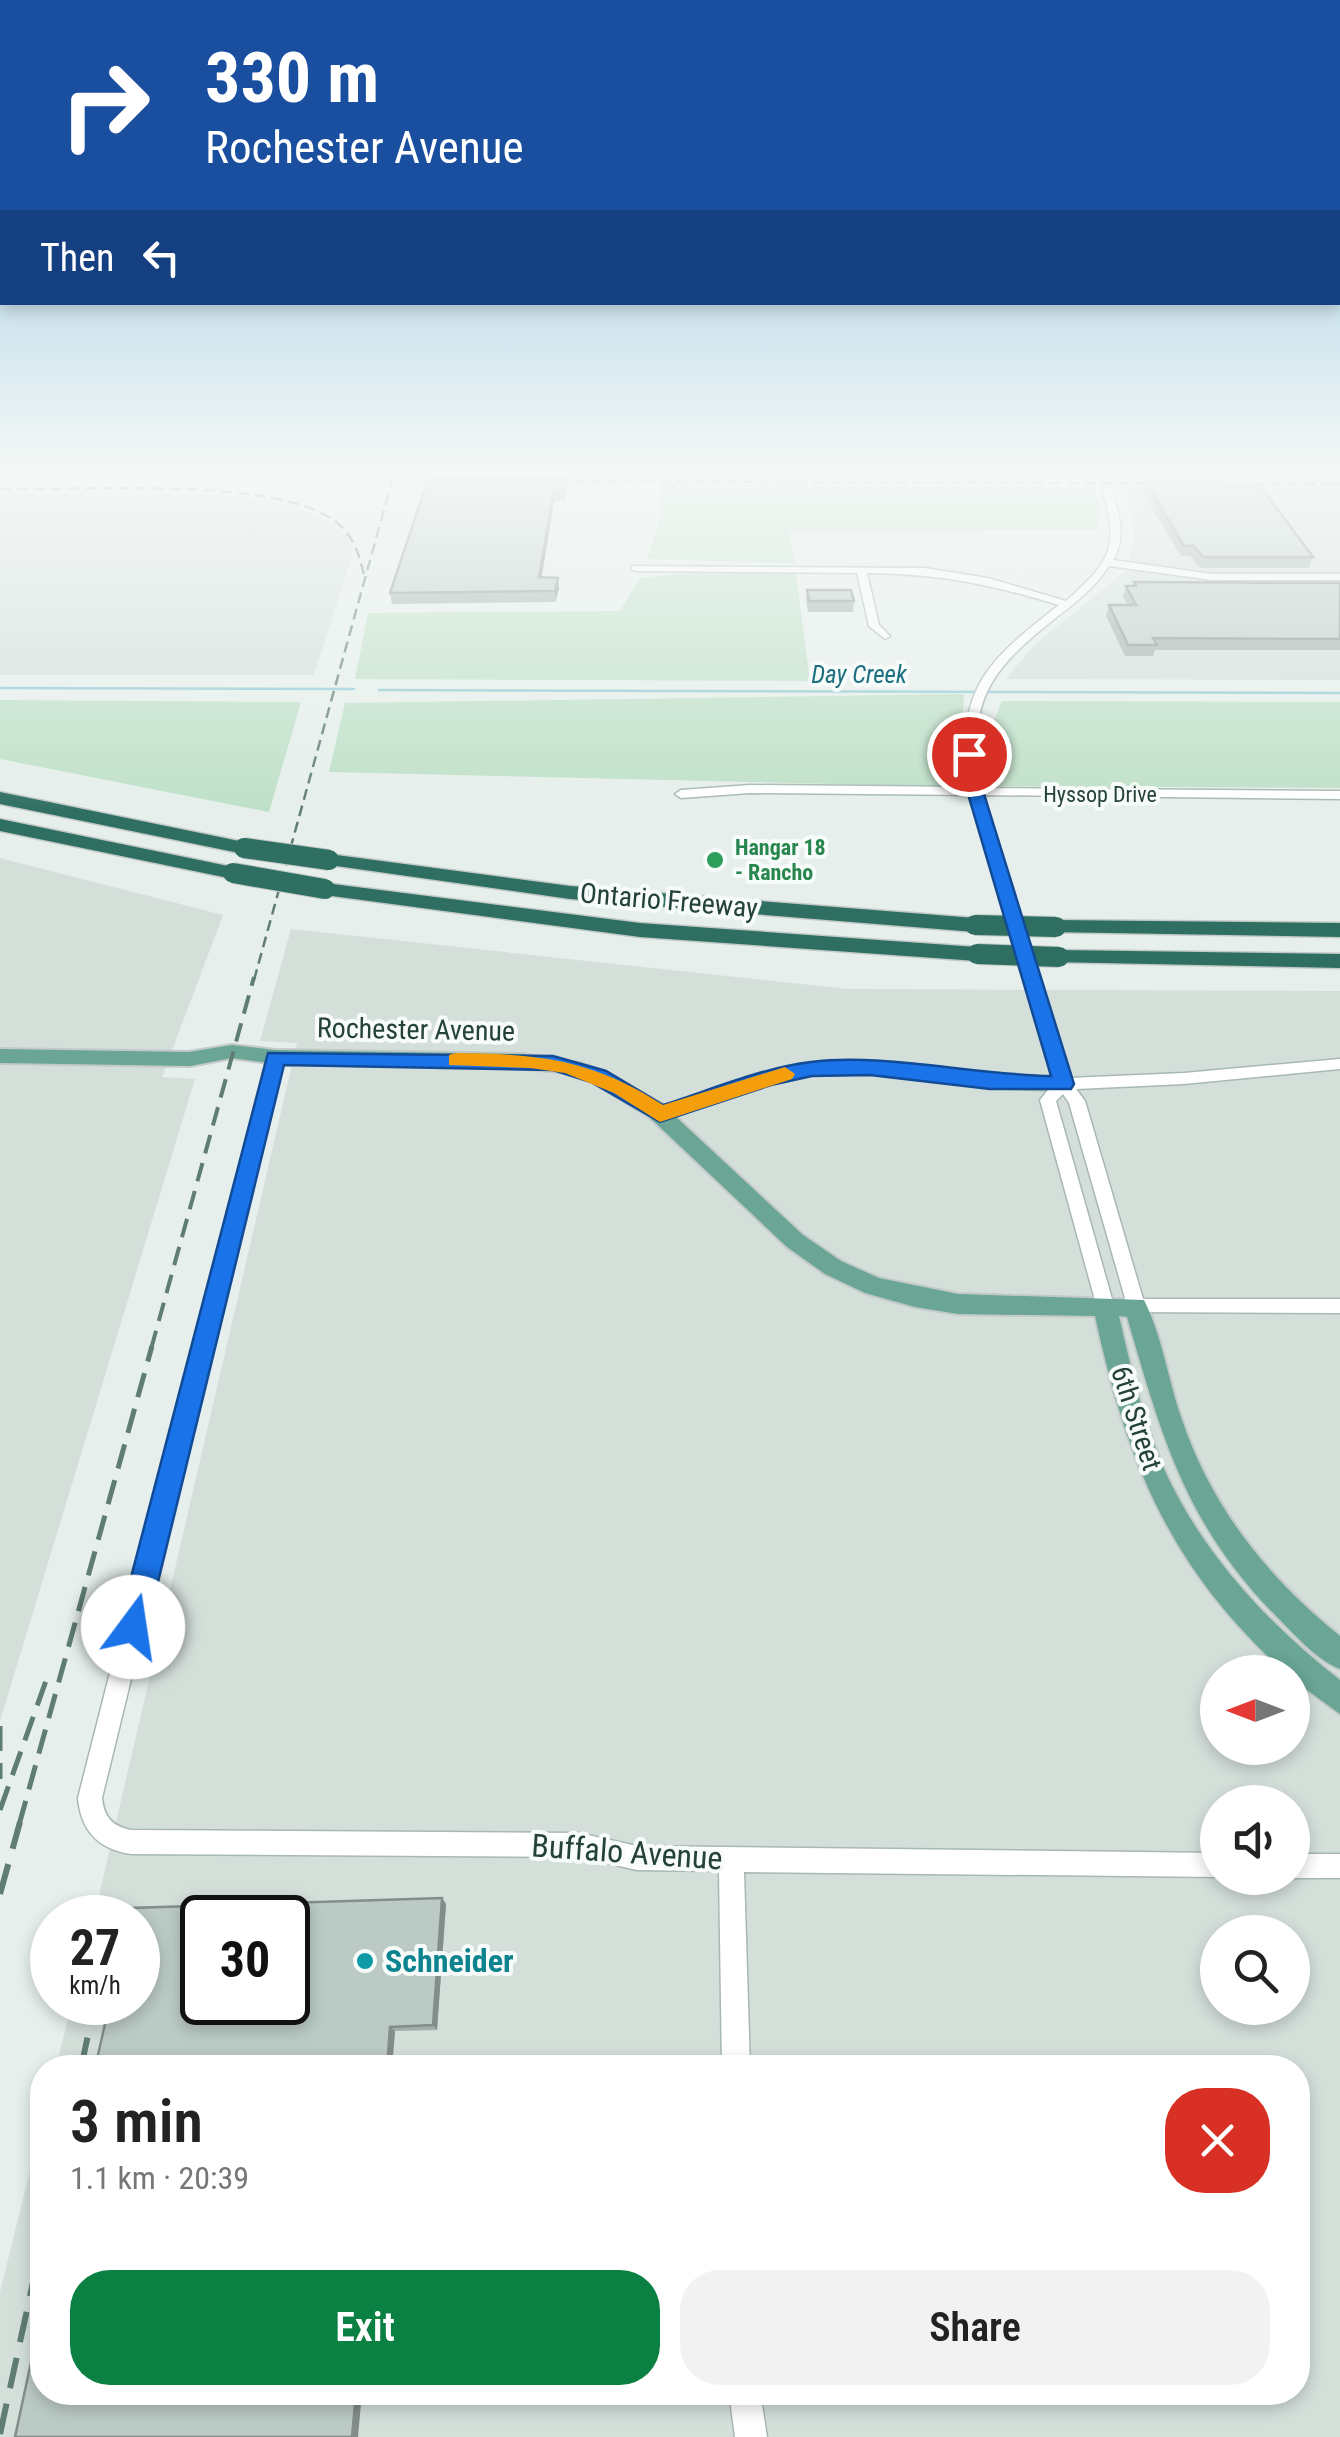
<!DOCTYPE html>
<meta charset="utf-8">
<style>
:root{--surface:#fff;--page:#f2f2f2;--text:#222;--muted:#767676;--accent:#0b8043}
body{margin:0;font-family:"Roboto Condensed",sans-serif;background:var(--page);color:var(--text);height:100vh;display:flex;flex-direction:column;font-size:38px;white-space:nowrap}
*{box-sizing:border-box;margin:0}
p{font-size:32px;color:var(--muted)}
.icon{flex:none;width:55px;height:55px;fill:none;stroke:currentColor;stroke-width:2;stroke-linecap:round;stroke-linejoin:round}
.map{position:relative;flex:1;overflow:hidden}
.sheet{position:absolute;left:30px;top:2055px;width:1280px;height:350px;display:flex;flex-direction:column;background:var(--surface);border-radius:40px;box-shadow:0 5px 15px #0003}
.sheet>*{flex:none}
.top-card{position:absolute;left:0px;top:0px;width:1340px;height:305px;box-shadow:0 5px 15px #0003;background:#1a4fa0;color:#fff;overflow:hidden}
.needle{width:65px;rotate:270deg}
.tools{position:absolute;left:1200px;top:1655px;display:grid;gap:20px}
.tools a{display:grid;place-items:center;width:110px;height:110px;border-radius:50%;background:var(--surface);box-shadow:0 5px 15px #0003;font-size:50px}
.speed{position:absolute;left:30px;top:1895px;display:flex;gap:20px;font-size:50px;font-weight:700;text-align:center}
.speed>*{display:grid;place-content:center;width:130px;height:130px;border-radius:50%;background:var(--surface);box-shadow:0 5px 15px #0003;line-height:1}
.speed small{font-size:25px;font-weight:400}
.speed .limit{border:5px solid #111;border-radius:15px;background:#fff;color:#111}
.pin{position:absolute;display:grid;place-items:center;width:85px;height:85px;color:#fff;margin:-42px;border:5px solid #fff;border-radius:50%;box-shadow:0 2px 10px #0007}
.me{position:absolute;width:110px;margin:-55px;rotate:14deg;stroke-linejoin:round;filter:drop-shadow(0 0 8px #0008)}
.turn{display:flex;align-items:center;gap:35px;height:210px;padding:0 40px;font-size:45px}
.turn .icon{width:130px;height:130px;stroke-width:2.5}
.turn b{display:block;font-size:70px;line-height:85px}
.then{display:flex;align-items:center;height:95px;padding:0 40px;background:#0003;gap:20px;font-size:38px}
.round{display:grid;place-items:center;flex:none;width:105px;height:105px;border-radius:40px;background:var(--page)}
.head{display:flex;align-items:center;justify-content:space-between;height:170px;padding:0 40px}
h1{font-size:60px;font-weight:600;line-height:75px}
.primary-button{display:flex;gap:20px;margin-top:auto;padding:20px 40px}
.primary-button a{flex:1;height:115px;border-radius:40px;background:var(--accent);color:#fff;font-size:40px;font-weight:600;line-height:115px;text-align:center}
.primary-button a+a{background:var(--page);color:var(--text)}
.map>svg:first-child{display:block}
.built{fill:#d4dfda;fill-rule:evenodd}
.green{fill:#bfe0c8}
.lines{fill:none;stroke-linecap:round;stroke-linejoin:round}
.stream{stroke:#8ec9d4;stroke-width:2.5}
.minor-casing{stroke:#a8b8b2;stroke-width:3}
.major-casing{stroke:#c2cac8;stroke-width:4}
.highway-casing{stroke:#c2cac8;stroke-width:3}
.minor{fill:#fff;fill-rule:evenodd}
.major{fill:#6aa596;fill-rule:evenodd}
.highway{fill:#2f6f62;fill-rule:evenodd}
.rail-far3{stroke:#5f7d75;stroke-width:2.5;stroke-dasharray:11 6;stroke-linecap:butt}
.rail-far2{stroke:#5f7d75;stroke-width:4;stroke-dasharray:19 10;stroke-linecap:butt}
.rail-far1{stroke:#5f7d75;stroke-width:5;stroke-dasharray:25 12;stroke-linecap:butt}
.rail{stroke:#5f7d75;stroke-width:6;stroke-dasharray:31 16;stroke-linecap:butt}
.highway-bridge-casing{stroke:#c2cac8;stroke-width:22;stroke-linecap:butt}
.highway-bridge{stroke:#2f6f62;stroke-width:20}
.wall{fill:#a1aea9}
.shaded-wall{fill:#838d89}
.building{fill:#bbcac4;stroke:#838d89;stroke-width:2.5;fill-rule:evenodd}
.route{fill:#1a73e8;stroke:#114b97;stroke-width:2.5}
.slow{fill:#f59e0b}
.leisure-dot{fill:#2e9e5b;stroke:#f7fbf9;stroke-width:4}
.culture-dot{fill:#0f9aa8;stroke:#f7fbf9;stroke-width:4}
.labels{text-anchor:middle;stroke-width:8;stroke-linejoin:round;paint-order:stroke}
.far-street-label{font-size:22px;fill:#24423a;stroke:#f7fbf9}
.far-leisure-label{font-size:22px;font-weight:bold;fill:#27864d;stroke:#f7fbf9;text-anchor:start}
.far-water-label{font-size:25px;font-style:italic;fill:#1c6f80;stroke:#f7fbf9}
.street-label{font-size:28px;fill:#24423a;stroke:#f7fbf9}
.near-street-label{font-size:32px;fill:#24423a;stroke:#f7fbf9}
.near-culture-label{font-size:32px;font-weight:bold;fill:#0d838f;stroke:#f7fbf9;text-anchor:start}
</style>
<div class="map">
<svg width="1340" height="2437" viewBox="0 0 1340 2437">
<rect width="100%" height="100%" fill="#e6efeb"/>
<g class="built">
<path d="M1110,470H1340V680L1006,679L1032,647L1134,564L1129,558L1135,536L1132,512Z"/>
<path d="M0,493L216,494L284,503L322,518L347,537L353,553L314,675H0Z"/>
<path d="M0,858L223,915L162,1077L195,1079L0,1721Z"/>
<path d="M291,929L848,989L1340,991V2437H0V2292L42,2122V2392H1298V2068L56,2067L72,2003L138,2002V1918L94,1917L297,1043L260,1041ZM1218,1672H1292V1748H1218ZM1218,1802H1292V1878H1218ZM202,1918H288V2002H202ZM1218,1932H1292V2008H1218Z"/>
</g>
<g class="green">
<path d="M661,484L1092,488L1101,509L1098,530L789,531L794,563L647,559L661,515Z"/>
<path d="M676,574H796L810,681L355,679L368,613L620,611L640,578Z"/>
<path d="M964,694L958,787L329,772L345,703Z"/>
<path d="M0,700L301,702L269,812L0,759Z"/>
<path d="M1002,701L1340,702V788L987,786L988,736Z"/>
</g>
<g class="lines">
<g class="stream">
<path d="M0,688L354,689"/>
<path d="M379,690L1340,693"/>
</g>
<defs>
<g id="minor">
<path d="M1107,487L1112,490C1119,514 1127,537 1113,560L1212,574H1340V580H1212L1109,566C1095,588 1074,604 1053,620C988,672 967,702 981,788L1340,791V799L983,795L1069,1078L1184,1073L1340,1059V1069L1184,1084L1076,1089L1085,1101L1143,1299H1340V1313L1129,1312L1069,1103L1063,1094L1056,1101L1114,1306L1112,1311L1105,1313L1098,1311L1040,1100L1048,1090C976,1090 905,1069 832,1073C772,1076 718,1102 661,1120L653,1114L655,1110C720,1087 786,1060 855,1062C922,1063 987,1079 1053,1078L970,795L750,793L681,798L675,794L681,790L750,785L969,787C954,690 987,661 1059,605C989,584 941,574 867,573L879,625L890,636L885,639L869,626L857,573L636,571L632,570V566L925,568L988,578L1066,601C1110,562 1120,547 1102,490Z"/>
<path d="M275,1052L283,1057L102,1798C104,1817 112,1826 131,1830L579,1833L637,1846L1218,1853V1877L744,1872L750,2068H722L719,1871L637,1870L579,1857L131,1854C98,1849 81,1831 78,1798L267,1057Z"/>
<path d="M1292,1854H1340V1878H1290H1292Z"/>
<path d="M729,2392H760L767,2437H735Z"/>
</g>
<path id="major" d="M232,1045L275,1050L522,1054L580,1063L606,1072L662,1104L803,1235L841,1261L879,1278L958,1294L1144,1300C1162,1336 1168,1379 1181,1417C1211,1507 1267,1577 1340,1636V1669C1317,1660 1298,1638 1281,1621C1186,1527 1163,1440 1127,1317L1119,1316C1131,1368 1143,1422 1165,1471C1203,1554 1268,1624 1340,1680V1714L1292,1679V1672H1285C1171,1570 1127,1463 1095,1316L958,1314L915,1307L865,1293L825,1274L787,1247L647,1115L592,1082L561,1072L502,1067L275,1064L232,1058L190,1066L0,1063V1049L189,1052Z"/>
<g id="highway">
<path d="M0,792L244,842L254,848L244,854L0,804Z"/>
<path d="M0,819L233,867L244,873L233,879L0,831Z"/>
<path d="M329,854L570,886L975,918L986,925L975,932L570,899L322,864L319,860L322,856Z"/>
<path d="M325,883L640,923L977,947L988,954L977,961L640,937L317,894L314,889Z"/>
<path d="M1056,920L1340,923V937L1048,932L1045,927Z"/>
<path d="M1059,950L1340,954V968L1051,962L1048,957L1051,952Z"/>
</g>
</defs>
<use href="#minor" class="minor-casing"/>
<use href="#major" class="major-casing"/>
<use href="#highway" class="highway-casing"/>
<use href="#minor" class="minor"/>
<use href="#major" class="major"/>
<use href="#highway" class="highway"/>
<g class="rail-far3">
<path d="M439,470L474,478L537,481L1340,484"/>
<path d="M0,489C80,491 275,475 336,522C354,536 359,554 364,575"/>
<path d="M254,980L395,470"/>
</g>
<path class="rail-far2" d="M151,1349L254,977"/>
<g class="rail-far1">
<path d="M0,1726V1779"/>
<path d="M0,1810L47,1678"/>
<path d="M19,1825L152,1346"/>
</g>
<g class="rail">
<path d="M0,1894L20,1822"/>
<path d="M81,2068L95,2002"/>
<path d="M0,2434L42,2241"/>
</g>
<defs>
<g id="highway-bridge">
<path d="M244,848L329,860"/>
<path d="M233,873L325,889"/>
<path d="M975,925L1056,927"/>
<path d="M977,954L1059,957"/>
</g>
</defs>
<use href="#highway-bridge" class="highway-bridge-casing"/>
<use href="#highway-bridge" class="highway-bridge"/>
</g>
<g class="wall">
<path d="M428,479L567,489L565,501H554L541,577L559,589L555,602L392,604L390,593Z"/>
<path d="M1145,481L1226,487L1313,557L1309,568H1200L1190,556H1181L1142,492Z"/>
<path d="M1134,582L1340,583V650H1155L1153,656H1125L1106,616L1109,605H1128L1123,597L1126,586H1133Z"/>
<path d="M807,590L854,601L853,612H808L806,600Z"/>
<path d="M442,1898L446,1904L437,2030L395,2031L392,2068H95Z"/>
</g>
<g class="shaded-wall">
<path d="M554,491V501L540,588L539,577Z"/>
<path d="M558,578L559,589L555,602V591Z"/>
<path d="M442,1898L446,1904L437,2030L433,2025Z"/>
<path d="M390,2027L395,2031L392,2068H387Z"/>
<path d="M356,2392H362L358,2437H352Z"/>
</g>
<g class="building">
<path d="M428,479H567L564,491H554L539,577L558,578L555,591L390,593Z"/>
<path d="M1145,481L1221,482L1226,487H1261L1313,557H1203L1194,546H1184Z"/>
<path d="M1134,582L1340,583V639L1153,638L1157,645H1128L1109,605H1136L1126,586H1136Z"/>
<path d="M807,590H851L854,601H809Z"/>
<path d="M442,1898L433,2025L390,2027L387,2068H95L110,2002H138V1918H128L130,1908ZM202,1918H288V2002H202Z"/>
<path d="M42,2311V2392H356L352,2437H15Z"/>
</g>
<linearGradient id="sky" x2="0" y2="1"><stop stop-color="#84bce0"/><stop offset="0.58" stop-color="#f4f8f6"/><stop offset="1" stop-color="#f4f8f6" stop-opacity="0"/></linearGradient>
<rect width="1340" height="812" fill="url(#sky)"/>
<path class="route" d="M969,749L977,754L984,794L1074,1084L1071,1089H990L870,1075L812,1076L771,1085L660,1122L591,1082L553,1070L284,1065L147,1627L143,1637L133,1641L123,1637L118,1627L268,1053L553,1056L606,1071L663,1105C711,1090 761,1068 811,1062C884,1053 974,1075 1051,1076L968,794L961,754Z"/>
<path class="slow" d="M456,1053C539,1054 592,1059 663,1105L785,1067L795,1074L792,1079L660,1122L614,1093L565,1073L530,1068L449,1065V1055Z"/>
<circle class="leisure-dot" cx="715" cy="860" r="10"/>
<circle class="culture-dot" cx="365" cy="1961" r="10"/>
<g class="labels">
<g class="far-street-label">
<text x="1100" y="802">Hyssop Drive</text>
</g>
<g class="far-leisure-label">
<text x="735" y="855">Hangar 18<tspan x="735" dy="25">- Rancho</tspan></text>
</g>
<g class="far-water-label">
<text x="859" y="683">Day Creek</text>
</g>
<g class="street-label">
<text transform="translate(669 900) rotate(5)" y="10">Ontario Freeway</text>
<text transform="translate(416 1029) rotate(1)" y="10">Rochester Avenue</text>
<text transform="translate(1137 1418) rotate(72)" y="10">6th Street</text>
</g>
<g class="near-street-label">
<text transform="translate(627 1852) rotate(4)" y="11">Buffalo Avenue</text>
</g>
<g class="near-culture-label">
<text x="385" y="1972">Schneider</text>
</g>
</g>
</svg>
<div class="tools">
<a><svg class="needle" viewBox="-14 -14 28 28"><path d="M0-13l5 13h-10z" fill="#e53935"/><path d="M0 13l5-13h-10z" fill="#767676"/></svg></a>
<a><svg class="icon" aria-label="sound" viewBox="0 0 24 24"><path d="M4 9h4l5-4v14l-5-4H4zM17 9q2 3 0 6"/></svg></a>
<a><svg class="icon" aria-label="search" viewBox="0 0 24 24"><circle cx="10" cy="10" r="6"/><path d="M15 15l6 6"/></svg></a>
</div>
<div class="speed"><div>27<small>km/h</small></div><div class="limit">30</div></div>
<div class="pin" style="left:969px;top:754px;background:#d93025"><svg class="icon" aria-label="arrive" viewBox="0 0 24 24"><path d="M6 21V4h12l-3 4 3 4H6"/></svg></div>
<svg class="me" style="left:133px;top:1627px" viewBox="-20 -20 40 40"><circle r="19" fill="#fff"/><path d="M0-13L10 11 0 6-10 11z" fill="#1a73e8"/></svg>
<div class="top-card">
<div class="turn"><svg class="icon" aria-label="right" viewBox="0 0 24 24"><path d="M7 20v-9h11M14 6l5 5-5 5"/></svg><div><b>330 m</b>Rochester Avenue</div></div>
<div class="then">Then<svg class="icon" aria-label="left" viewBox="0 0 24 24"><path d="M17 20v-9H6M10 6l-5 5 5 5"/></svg></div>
</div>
<section class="sheet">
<div class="head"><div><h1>3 min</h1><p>1.1 km · 20:39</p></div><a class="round" style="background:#d93025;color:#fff"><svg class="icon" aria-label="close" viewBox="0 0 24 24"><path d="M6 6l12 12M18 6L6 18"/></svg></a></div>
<div class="primary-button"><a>Exit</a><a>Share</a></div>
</section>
</div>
